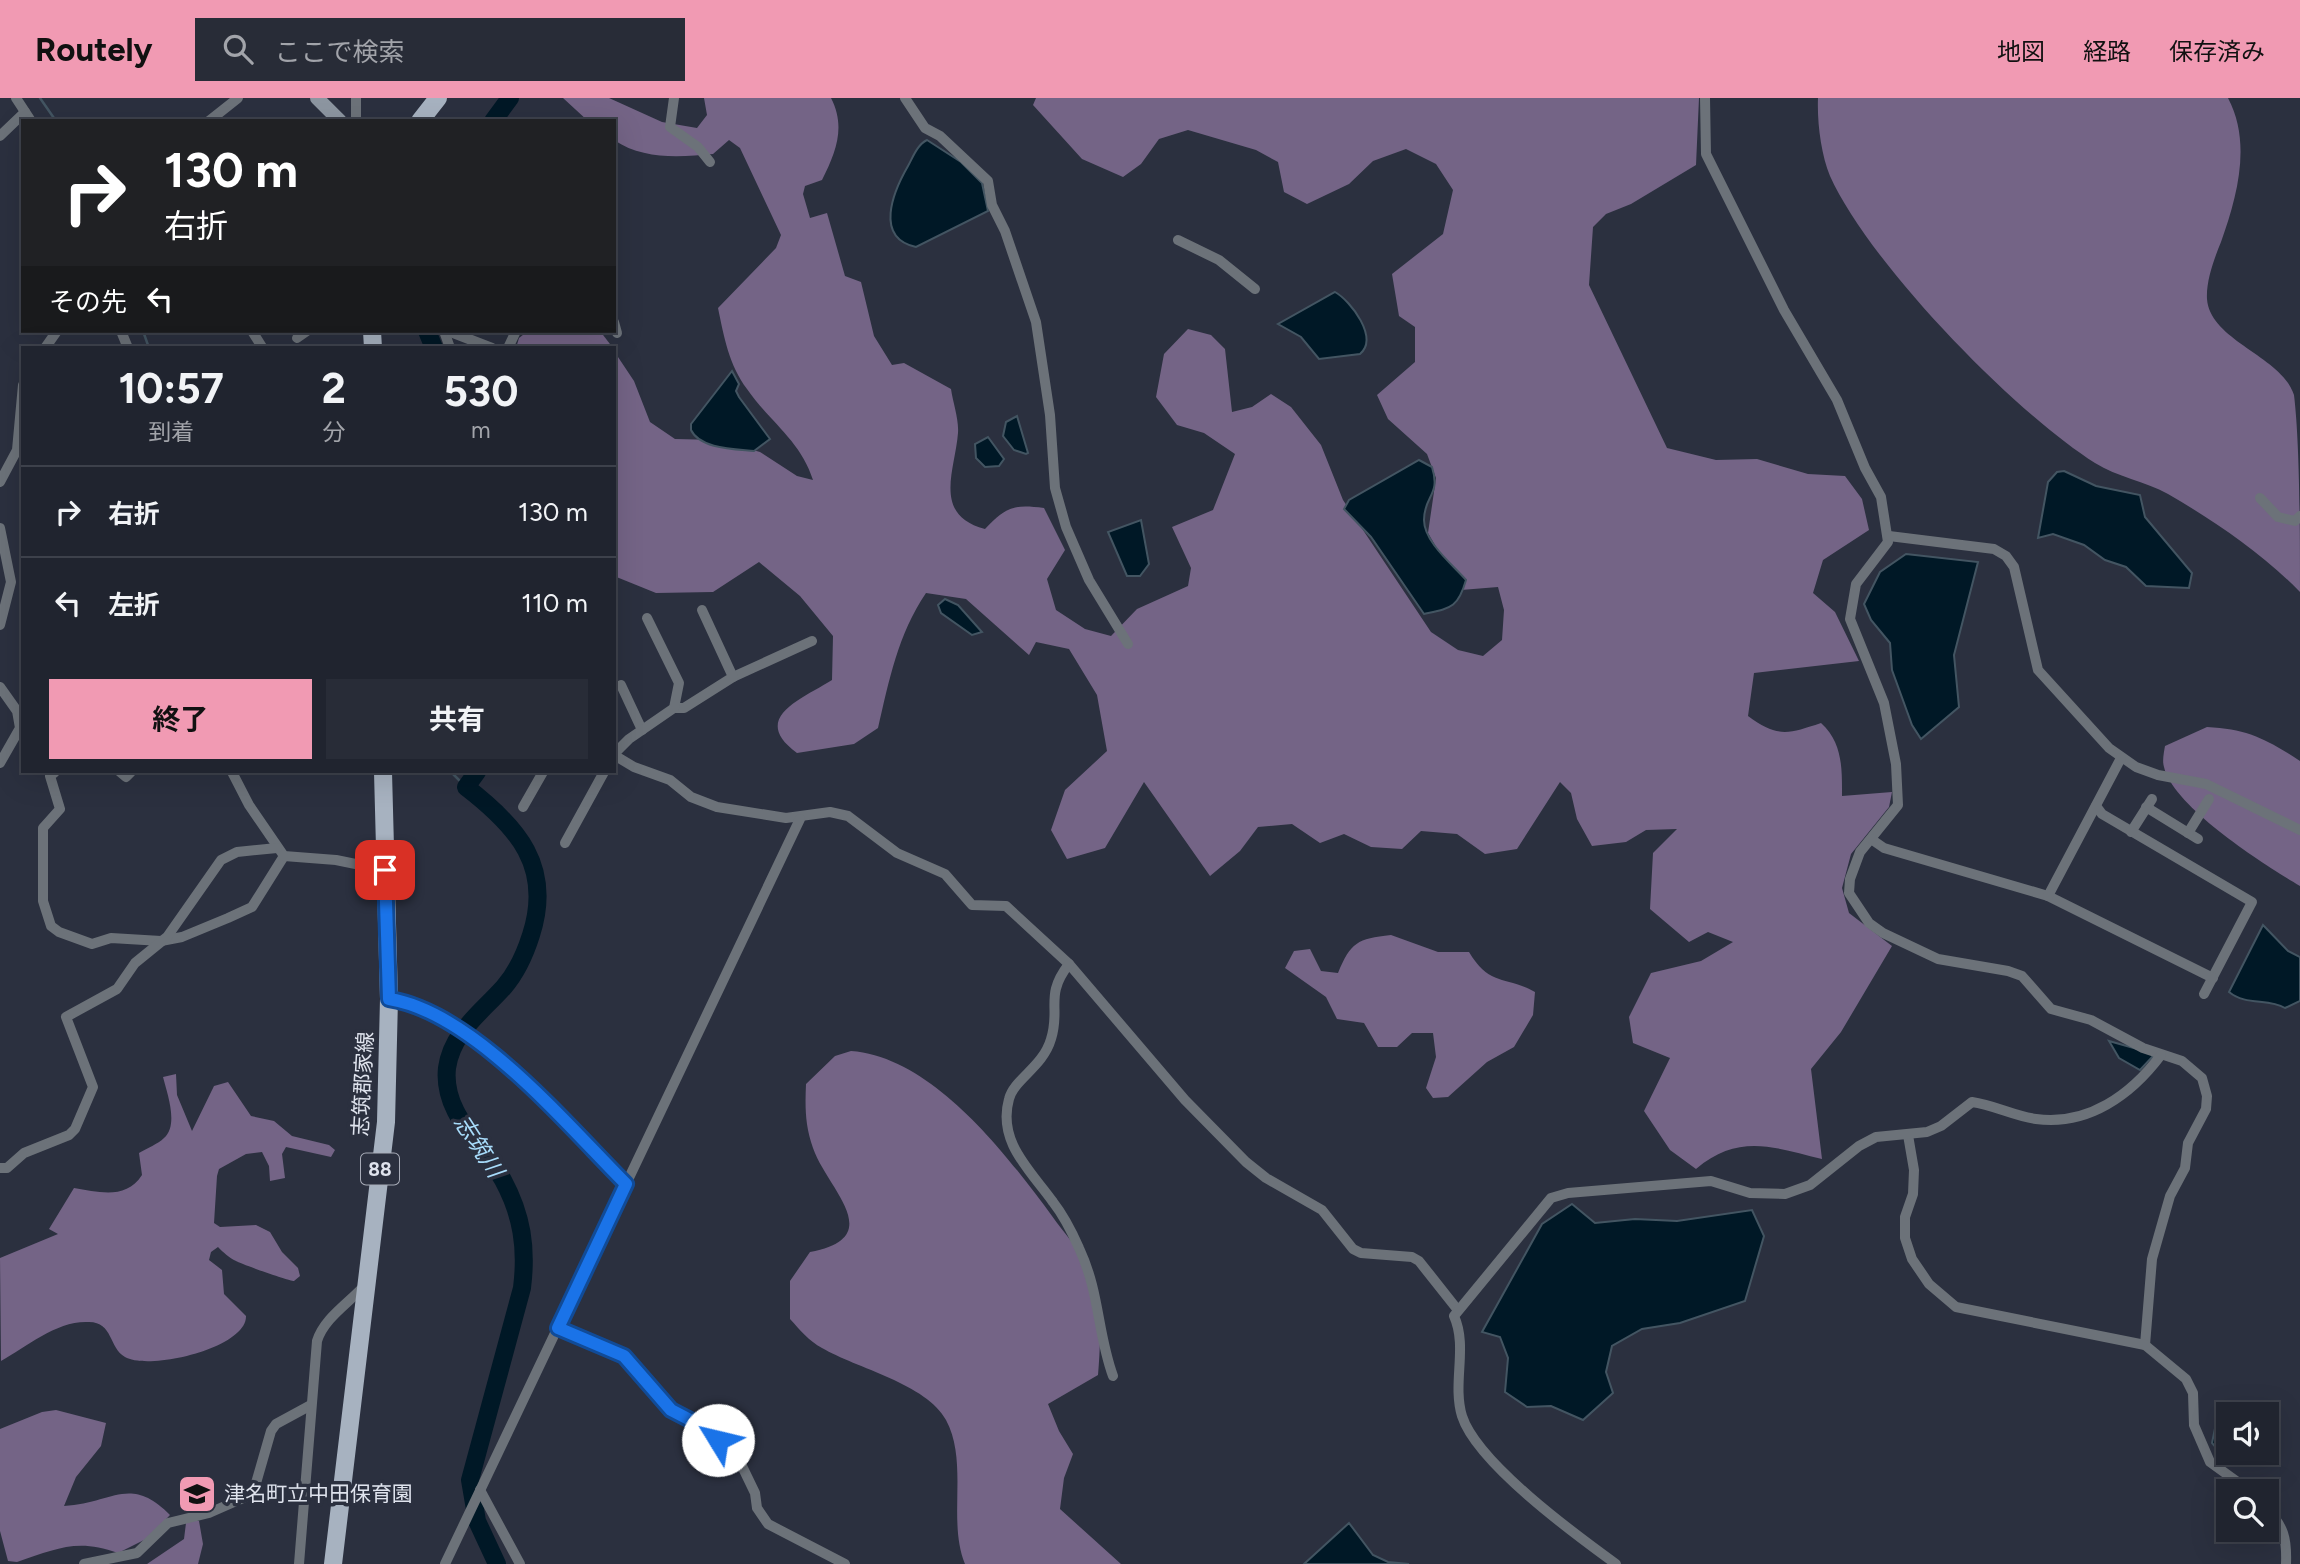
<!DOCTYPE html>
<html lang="ja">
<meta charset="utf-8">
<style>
:root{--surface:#20242f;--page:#282c37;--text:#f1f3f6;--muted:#a2a4aa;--line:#3d414b;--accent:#f19ab3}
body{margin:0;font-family:Figtree,"Noto Sans JP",sans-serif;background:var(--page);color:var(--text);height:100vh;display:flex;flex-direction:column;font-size:26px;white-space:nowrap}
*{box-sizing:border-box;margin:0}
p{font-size:23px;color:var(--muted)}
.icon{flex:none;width:38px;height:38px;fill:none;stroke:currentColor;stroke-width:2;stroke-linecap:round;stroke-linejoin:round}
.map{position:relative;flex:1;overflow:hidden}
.sheet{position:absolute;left:21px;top:248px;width:595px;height:427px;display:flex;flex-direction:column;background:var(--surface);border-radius:0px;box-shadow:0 7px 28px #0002,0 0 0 2px var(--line)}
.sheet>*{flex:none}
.top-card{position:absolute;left:21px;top:21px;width:595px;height:214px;border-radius:0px;box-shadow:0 7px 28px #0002,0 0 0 2px var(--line);background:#202124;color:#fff;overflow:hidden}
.tools{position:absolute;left:2216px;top:1304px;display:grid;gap:14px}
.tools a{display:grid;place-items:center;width:63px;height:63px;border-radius:0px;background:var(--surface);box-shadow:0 7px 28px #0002,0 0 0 2px var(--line);font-size:35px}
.pin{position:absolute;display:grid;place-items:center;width:60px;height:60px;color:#fff;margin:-30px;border-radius:14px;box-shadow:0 4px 10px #0006}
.me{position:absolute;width:77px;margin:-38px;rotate:306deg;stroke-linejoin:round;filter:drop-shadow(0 0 5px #0008)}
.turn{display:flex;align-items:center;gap:24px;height:147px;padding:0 28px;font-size:32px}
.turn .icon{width:91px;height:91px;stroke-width:2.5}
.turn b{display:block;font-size:49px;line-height:60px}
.then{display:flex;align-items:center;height:66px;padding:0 28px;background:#0003;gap:14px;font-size:26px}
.eta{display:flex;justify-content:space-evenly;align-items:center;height:119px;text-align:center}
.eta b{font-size:42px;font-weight:700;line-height:49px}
.primary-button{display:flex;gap:14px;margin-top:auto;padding:14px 28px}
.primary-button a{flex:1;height:80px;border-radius:0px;background:var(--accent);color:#111;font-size:28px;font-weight:700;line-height:80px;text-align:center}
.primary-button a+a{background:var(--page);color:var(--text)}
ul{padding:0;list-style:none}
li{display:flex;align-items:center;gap:21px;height:91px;padding:0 28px;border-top:2px solid var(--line)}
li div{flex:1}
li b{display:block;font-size:26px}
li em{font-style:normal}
header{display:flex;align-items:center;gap:42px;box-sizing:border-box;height:98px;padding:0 35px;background:var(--accent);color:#111}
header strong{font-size:33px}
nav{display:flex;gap:38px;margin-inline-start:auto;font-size:24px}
.search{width:490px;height:63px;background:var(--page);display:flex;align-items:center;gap:18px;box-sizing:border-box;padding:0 24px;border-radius:0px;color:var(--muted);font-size:26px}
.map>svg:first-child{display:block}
.forest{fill:#746486}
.water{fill:#001826;stroke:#435562;stroke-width:2}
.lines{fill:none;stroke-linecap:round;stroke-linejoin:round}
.stream{stroke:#435562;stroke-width:2.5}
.river{stroke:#001826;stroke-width:18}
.street{stroke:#6c7279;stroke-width:10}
.secondary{stroke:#8d96a1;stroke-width:14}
.primary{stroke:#a7b2c0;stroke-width:18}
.route-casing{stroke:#114b97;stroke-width:18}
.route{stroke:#1a73e8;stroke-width:12}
.labels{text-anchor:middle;stroke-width:7;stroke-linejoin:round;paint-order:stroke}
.shield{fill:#2b303f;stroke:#a9adb9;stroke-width:2}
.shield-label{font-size:19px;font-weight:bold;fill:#dfe3ed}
.street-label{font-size:21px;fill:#dfe3ed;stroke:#2b303f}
.poi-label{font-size:21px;fill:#dfe3ed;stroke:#2b303f;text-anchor:start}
.water-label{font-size:23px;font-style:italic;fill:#a8dcfb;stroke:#2b303f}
</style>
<header>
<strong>Routely</strong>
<div class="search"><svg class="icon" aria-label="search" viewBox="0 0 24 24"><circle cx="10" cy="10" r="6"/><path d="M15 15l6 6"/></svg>ここで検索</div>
<nav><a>地図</a><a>経路</a><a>保存済み</a></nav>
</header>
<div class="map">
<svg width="2300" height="1466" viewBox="0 0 2300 1466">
<rect width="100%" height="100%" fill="#2b303f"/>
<g class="forest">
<path d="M563,0H609L662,24L697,30L707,17L704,0H831C846,29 836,54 822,82L805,88L803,96L810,120L827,115L845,178L861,184L874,238L892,267L904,265L951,291C953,305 959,321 958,335C955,373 932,417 985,431C1006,409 1013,406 1044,410L1065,452L1047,481L1056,512L1085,531L1111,538L1137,511L1188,488L1191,470L1172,429L1213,412L1235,356L1204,335L1177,327L1156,299L1164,256L1188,231L1211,237L1225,251L1232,314L1252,309L1271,296L1291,309L1321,347L1343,402L1431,534L1458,552L1483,558L1502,542L1504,512L1498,489L1461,492L1428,435L1436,380L1427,356L1388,321L1377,297L1415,264V229L1399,218L1392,176L1443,136L1453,92L1436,66L1406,51L1373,63L1349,86L1307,106L1284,94L1278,64L1256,52L1188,32L1159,41L1141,66L1123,79L1082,61L1033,7L1036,0H1699L1696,67L1631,106L1606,116L1593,129L1589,187L1667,350L1716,362L1757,361L1808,376L1845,378L1862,401L1869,432L1823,462L1813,495L1835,514L1859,563L1754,575L1748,618C1778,640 1788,636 1821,625C1843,645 1842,671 1842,698L1892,694L1889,709L1851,756L1842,790L1849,815L1892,848L1841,934L1811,971L1822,1061C1774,1049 1738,1035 1696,1071L1670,1052L1644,1013L1670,960L1633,945L1629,919L1651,875L1701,863L1733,844L1708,834L1689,844L1650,811L1653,755L1677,731L1646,732L1626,744L1592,748L1577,721L1571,695L1560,684L1517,751L1485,756L1457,736L1421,733L1402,751L1371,749L1344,736L1320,745L1292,726L1258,729L1240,753L1210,778L1144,684L1105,750L1067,761L1051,732L1065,692L1107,653L1097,597L1069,551L1036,544L1029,557L966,501L926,495C898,536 889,583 878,630L854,646L797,655C749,620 802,601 832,582L833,538L800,498L759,464L713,494L656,495L614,478V253L634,283L650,324L675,341L718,342L760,354L797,378L813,382C801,343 769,323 747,291C729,267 724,239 718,210L776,150L781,137L740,50L729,42L713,56C680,59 643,62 614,42V23H588Z"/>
<path d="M1818,0H2228C2252,45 2237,99 2221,144C2214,161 2206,183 2207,201C2210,243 2282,258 2294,297C2300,346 2300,439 2300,494C2263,456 2213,422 2168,396C2145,383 2117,379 2095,365C2014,314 1869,165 1830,78C1821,56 1817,24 1818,0Z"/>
<path d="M528,233H600L613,250H516L519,240Z"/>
<path d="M2207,629C2248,631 2266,641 2300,663V788C2265,767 2173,709 2164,669C2162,663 2164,654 2165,648Z"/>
<path d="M1391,837L1438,854H1469C1490,889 1504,877 1535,894L1533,917L1514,949L1487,964L1448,999L1433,1000L1426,990L1436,959L1433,935H1412L1397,949H1378L1364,925L1337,921L1326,899L1285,870L1294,853L1310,851L1321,873L1338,875C1351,844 1357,841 1391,837Z"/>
<path d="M851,953C933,959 1007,1057 1052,1118C1064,1135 1081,1153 1089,1172C1102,1204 1101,1243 1098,1277L1048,1306L1059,1333L1073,1356L1064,1380L1060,1411L1121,1466H965C947,1422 969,1365 946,1322C927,1286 856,1270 822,1250C809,1243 800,1232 790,1221V1183L810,1154C889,1139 827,1091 813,1050C805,1027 805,1009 806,986L835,958Z"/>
<path d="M176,976L177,997L192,1033L214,988L228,984L251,1018L274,1023L292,1038L329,1047L335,1052L331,1059L286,1049L282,1056L285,1080L270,1083L269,1068L262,1054L246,1056L219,1071L217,1078L214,1125L220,1129L256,1127L270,1134L282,1154L298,1170L300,1178L294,1183C289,1183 241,1166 236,1163C229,1160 223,1154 218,1149L211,1154L209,1162L222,1172L224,1196L246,1218C247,1250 149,1273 125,1259C109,1250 113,1224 89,1224C58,1222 27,1248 1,1263L0,1160L58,1136L49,1131L74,1090C99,1094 126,1102 142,1077L139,1055C147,1050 158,1046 164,1040C179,1027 167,995 163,979Z"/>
<path d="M56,1312L106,1325L101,1348L76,1379L64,1408C111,1406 130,1376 170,1417L148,1440L118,1455C77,1440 56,1451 17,1464L8,1463L0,1433V1331L42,1314Z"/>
<path d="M192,1422L199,1423L203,1446L198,1466H147L184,1441L186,1425Z"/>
</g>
<g class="water">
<path d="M927,42L961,64L982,85L988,113L916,149C874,140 893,94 908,68C913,59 917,47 927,42Z"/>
<path d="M1335,194C1351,203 1379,240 1360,256L1319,261L1301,239L1278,226Z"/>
<path d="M732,273L739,286L736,293L739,299L770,341L754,353C735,351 700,351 691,332V326Z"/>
<path d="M1017,318L1028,355L1026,356L1014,352L1003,338L1006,324Z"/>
<path d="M988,339L1004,361L999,368L985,369L976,360L975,346Z"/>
<path d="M1419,362L1432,369C1441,398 1424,397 1424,422C1424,444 1453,467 1466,482C1458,510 1451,510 1424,516L1371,439L1344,411L1349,402Z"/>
<path d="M2064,373L2096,388L2140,397L2145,419L2192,475L2189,490L2146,488L2126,469L2105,462L2084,447L2053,436L2038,440L2048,384L2057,374Z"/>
<path d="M1141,422L1149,466L1140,478H1127L1108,434Z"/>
<path d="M1906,456L1978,464L1954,557L1959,609L1921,641L1912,627L1892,572L1890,545L1871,522L1864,506L1880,474Z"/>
<path d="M945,501L958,507L982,534L972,537L941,515L938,507Z"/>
<path d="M2263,827L2288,853L2300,859V903L2285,910C2268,900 2246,908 2229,894Z"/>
<path d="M2109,943L2155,956L2140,972L2119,960Z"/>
<path d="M1572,1106L1595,1125L1635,1121L1677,1123L1752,1112L1764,1138L1745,1203L1680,1225L1642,1231L1612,1248L1606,1274L1613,1295L1583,1322L1551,1308L1527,1309L1505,1294L1508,1260L1500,1239L1482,1234L1542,1126Z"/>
<path d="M2233,1303L2253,1304L2264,1316H2228V1352H2218L2212,1345L2220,1306Z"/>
<path d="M1349,1425L1373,1457L1388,1464L1409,1466H1304Z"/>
</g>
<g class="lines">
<g class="stream">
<path d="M40,0L56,23"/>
<path d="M143,233L149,250"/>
<path d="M451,674L466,689"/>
</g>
<g class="river">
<path d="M493,23L510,0"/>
<path d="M427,233L434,250"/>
<path d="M477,674L466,689C518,729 553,769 531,837C525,856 517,874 504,889C482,914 452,934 447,970C442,1016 483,1046 503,1082C522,1117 527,1150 522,1190L470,1382L477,1423L497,1466"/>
</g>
<g class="street">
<path d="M16,0L31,23"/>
<path d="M356,0V23"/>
<path d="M674,0L670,29L698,49L710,64"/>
<path d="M905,0L925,30L940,38L988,83L992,107L1005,133L1036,224L1050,317L1055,390L1066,429L1089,482L1128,546"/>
<path d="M1705,0L1706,56L1784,212L1837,302L1865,370L1881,399L1888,444L1856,486L1850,521L1884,605L1896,666L1898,707L1860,754L1850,781L1849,795L1869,825L1883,835L1938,861L2008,873L2022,878L2051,911L2091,922L2143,950L2182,963L2202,980L2207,998L2206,1011L2188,1045L2185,1070L2170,1098L2152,1161L2145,1247"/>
<path d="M209,23L238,0"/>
<path d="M0,38L25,14"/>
<path d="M1178,142L1219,162L1255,191"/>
<path d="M614,224L617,235"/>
<path d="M121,233L128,250"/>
<path d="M252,233L262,249"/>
<path d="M444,233L450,250"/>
<path d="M448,233L492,250"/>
<path d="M297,240L307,233"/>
<path d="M45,250L57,233"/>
<path d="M508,250L516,233"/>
<path d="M0,384L17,352L23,287"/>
<path d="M2260,400L2278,419L2295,423L2300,418"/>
<path d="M0,430L11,484L0,527"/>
<path d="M1889,438L1994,451L2006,458L2014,469L2038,572L2109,650L2136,669L2158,677L2206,686L2300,732"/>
<path d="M733,579L812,543"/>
<path d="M621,587L642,632"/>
<path d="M0,589L17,613L20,630L0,665"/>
<path d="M674,610H684L733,579L702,512"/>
<path d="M614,656L629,641L674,610L679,585L647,520"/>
<path d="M614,657L634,669L670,682L691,699L717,709L786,720L830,714L848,718L897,755L945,776L972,807L1006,808L1069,866L1185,1002L1246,1064L1266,1080L1322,1112L1353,1151L1361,1155L1412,1159L1419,1163L1457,1211"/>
<path d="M55,674L50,678L60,711L43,730V803L51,828L59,834L92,846L111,840L161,843L182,839L228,820L252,809L284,758"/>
<path d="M120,674L126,679L131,674"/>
<path d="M232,674L249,707L284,758L336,762L385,772"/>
<path d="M2096,708L2102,716L2252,804L2204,896"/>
<path d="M523,709L543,674"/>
<path d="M2146,709L2198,741"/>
<path d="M2131,734L2152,701"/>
<path d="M2188,735L2209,701"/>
<path d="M1871,741L1884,750L2048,798L2213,880"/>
<path d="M565,745L604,674"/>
<path d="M2048,798L2121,660"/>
<path d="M1069,866C1044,898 1061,910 1051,941C1043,969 1014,981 1009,1001C997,1044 1031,1073 1053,1104C1064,1118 1072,1134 1079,1150C1100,1195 1097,1234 1113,1278"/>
<path d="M389,901C473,915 565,1026 626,1086"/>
<path d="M1908,1037L1914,1072L1913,1096L1905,1119V1140L1912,1161L1929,1186L1956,1209L2145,1247L2186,1281L2193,1295L2194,1327L2210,1364L2250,1393"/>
<path d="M0,1070H7L24,1055L69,1037L75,1031L93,989L66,919L117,891L135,865L167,839L221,762L237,754L277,750"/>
<path d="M558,1230L624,1258L671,1312L696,1325L741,1366L755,1395L757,1410L768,1426L845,1466"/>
<path d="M480,1392L520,1466"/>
<path d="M2266,1410C2284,1428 2287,1441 2286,1466"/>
<path d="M84,1466L137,1455L168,1425L209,1415L250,1397L254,1392L271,1333L276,1326L311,1307"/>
<path d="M299,1466L317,1243C324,1220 349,1205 365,1187"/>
<path d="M445,1466L800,721"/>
<path d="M1616,1466C1576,1437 1477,1365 1462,1318C1452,1285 1468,1249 1454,1218L1551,1100L1568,1095L1711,1083L1750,1095L1785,1096L1810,1087L1859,1048L1876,1039L1927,1034L1941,1028L1972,1004C1994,1007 2014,1018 2036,1021C2088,1028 2131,997 2161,957"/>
</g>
<path class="secondary" d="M317,0L340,23"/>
<g class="primary">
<path d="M420,23L438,0"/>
<path d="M372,233L373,250"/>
<path d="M333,1466L386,1024L389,901L383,674"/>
</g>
</g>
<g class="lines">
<defs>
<path id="route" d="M385,772L389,901C473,914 566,1026 626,1086L558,1230L624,1258L671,1312L696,1325L718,1342"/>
</defs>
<use href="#route" class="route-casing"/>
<use href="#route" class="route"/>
</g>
<defs>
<symbol id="school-square" viewBox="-11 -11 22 22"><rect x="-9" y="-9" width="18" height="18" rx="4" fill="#f19ab3" stroke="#2b303f"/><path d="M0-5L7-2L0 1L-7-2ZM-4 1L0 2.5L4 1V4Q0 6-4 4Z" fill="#111"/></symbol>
</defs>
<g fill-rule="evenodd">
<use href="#school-square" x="175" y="1374" width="44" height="44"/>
</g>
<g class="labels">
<rect class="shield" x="361" y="1055.5" width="38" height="31" rx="5"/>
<g class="shield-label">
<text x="380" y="1078">88</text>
</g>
<g class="street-label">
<text transform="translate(363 986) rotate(-87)" y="7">志筑郡家線</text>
</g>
<g class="poi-label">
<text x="224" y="1403">津名町立中田保育園</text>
</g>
<g class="water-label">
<text transform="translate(479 1048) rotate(57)" y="8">志筑川</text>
</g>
</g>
</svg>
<div class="tools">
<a><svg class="icon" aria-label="sound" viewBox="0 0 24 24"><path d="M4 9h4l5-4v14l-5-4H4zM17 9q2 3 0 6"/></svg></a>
<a><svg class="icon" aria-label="search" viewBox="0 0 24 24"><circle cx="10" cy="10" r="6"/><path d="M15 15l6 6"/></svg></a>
</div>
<div class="pin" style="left:385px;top:772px;background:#d93025"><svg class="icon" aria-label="arrive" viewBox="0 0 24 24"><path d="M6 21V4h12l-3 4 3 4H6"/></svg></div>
<svg class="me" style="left:718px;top:1342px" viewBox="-20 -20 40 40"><circle r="19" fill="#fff"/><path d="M0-13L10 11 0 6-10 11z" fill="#1a73e8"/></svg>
<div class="top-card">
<div class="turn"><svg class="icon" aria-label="right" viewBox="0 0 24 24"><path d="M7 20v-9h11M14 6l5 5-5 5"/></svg><div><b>130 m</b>右折</div></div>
<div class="then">その先<svg class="icon" aria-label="left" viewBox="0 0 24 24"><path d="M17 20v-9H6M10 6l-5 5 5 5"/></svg></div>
</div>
<section class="sheet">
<div class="eta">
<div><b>10:57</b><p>到着</p></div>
<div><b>2</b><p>分</p></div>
<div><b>530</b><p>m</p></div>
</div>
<ul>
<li><svg class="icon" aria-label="right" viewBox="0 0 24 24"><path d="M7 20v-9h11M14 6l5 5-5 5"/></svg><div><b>右折</b></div><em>130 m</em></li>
<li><svg class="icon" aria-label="left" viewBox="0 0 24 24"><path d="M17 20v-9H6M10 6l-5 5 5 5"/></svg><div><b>左折</b></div><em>110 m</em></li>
</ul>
<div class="primary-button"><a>終了</a><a>共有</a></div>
</section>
</div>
